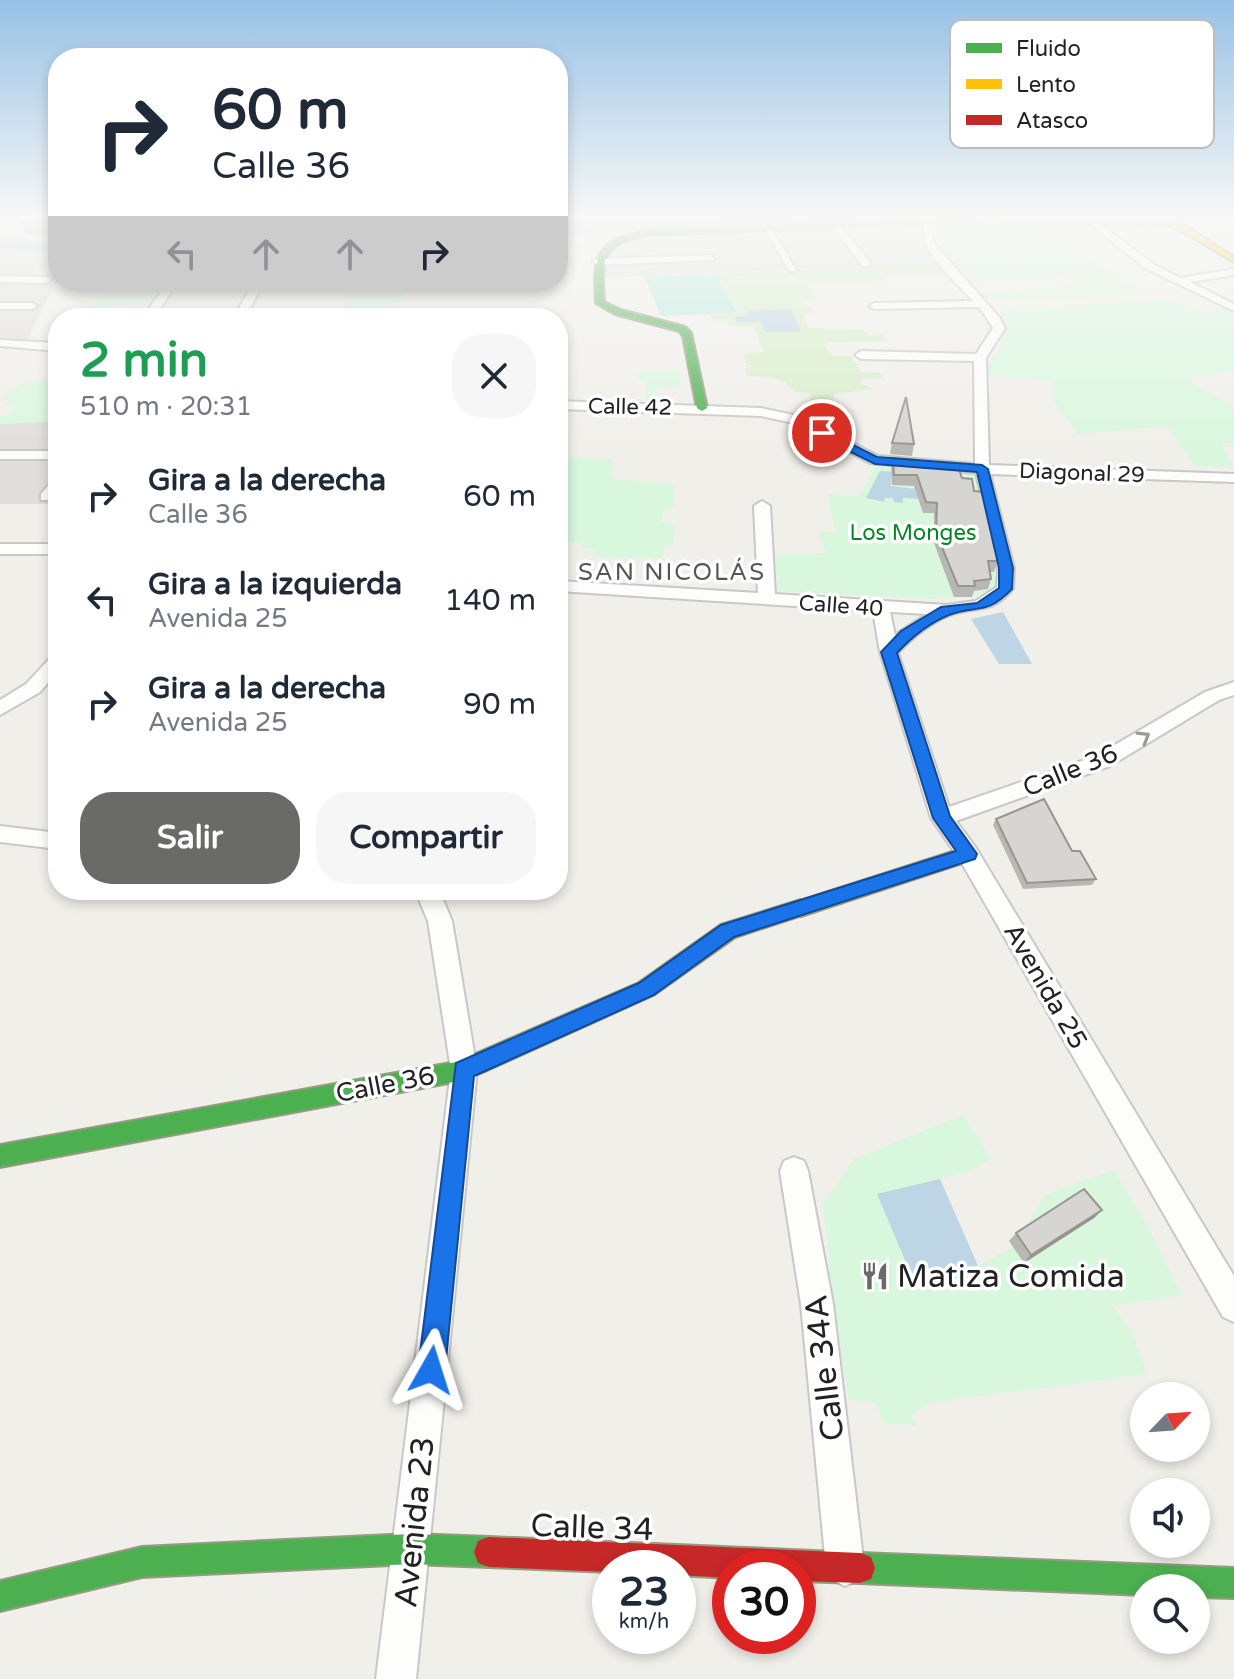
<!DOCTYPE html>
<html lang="es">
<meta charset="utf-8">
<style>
:root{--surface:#fff;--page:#f6f6f7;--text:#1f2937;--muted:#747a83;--accent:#6a6a68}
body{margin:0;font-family:"Varela Round",sans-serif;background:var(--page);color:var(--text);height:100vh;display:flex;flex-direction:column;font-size:30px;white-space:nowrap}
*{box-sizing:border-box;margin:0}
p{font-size:26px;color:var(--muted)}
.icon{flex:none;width:44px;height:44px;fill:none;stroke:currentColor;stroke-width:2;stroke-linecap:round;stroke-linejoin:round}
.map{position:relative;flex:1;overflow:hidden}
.sheet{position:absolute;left:48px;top:308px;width:520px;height:592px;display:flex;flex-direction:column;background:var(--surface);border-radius:32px;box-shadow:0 4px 12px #0003}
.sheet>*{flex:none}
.top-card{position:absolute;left:48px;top:48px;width:520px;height:244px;border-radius:32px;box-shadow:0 4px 12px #0003;background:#fff;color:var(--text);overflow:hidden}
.needle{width:52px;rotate:65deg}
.tools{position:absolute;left:1130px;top:1382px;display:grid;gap:16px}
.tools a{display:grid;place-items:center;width:80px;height:80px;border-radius:50%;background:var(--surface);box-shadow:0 4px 12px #0003;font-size:40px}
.speed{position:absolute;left:592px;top:1550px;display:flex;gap:16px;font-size:40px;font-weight:700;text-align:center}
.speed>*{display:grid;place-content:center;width:104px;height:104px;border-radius:50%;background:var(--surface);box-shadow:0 4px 12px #0003;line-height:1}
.speed small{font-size:20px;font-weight:400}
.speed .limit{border:12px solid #d22;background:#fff;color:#111}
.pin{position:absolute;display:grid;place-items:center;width:68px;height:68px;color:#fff;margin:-34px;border:4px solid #fff;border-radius:50%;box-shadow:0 2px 8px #0007}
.me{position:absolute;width:88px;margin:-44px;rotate:6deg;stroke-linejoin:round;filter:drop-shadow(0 0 6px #0008)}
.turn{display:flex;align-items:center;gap:28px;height:168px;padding:0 32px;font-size:36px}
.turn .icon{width:104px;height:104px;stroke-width:2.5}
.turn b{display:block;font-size:56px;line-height:68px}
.lanes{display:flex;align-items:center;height:76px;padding:0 32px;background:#0003;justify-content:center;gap:40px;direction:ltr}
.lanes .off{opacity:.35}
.round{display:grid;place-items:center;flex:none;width:84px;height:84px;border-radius:32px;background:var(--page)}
.overview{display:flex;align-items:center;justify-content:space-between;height:136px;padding:0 32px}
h1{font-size:48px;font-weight:700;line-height:60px;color:#1e9e55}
.button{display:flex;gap:16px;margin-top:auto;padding:16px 32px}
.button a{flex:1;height:92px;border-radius:32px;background:var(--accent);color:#fff;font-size:32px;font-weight:700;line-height:92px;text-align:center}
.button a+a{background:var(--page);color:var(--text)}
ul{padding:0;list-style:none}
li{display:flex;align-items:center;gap:24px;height:104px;padding:0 32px}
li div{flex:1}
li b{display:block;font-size:30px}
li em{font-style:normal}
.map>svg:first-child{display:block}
.residential{fill:#dfdedc}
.grass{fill:#d6eec8}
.park{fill:#d8f7dd}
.pitch{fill:#b4eadc}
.water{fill:#bdd5e4}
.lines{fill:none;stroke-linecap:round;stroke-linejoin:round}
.river{fill:#bdd5e4;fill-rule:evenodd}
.street-casing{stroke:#c9c8c6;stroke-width:4}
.fast-casing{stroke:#959c80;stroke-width:4}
.slow-casing{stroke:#959c80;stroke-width:4}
.jam-casing{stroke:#959c80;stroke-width:4}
.street{fill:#fdfdfc;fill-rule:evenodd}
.fast{fill:#4caf50;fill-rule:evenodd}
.slow{fill:#ffc107;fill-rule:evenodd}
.jam{fill:#c62828;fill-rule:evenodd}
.wall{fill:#b9b7b4}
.shaded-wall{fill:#969592}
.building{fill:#d7d5d1;stroke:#969592;stroke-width:2}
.oneway{stroke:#9a9a9a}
.route{fill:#1a73e8;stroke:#114b97;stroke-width:2}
.labels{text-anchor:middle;stroke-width:7;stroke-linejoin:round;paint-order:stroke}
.far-street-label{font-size:22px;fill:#222;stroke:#fff}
.far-park-label{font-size:22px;fill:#068526;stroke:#fff}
.far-neighbourhood-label{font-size:24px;letter-spacing:2px;fill:#555;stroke:#fff}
.street-label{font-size:26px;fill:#222;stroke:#fff}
.near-poi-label{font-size:32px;fill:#222;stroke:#fff;text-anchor:start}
.near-street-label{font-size:32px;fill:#222;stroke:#fff}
.key{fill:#fff;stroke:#bdbdbd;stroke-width:2}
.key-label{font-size:22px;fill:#222}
</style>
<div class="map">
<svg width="1234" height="1679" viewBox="0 0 1234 1679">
<rect width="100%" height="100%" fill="#f0efea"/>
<g class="residential">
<path d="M917,226L918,237L934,263L605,278V258L608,249L632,238Z"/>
<path d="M0,250L58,251V276L27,341L0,339Z"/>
<path d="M58,421V504H0V424Z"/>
</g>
<path class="grass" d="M934,263L945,273L885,276L887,281L808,285L817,300L804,301L815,313H802L809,328L863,330L868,335H885L888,341L825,342L826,348L833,356H851L861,372L880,373L883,378L860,379L862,384L873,389L834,394L833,411L808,412L811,393L795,392C783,376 767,377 747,376L745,369L754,366L746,364L744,354L764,352L753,326H729L727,321H714L710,315L738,313L716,274Z"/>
<g class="park">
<path d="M725,218H924L767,229L644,230L608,236L584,249H558V230Z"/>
<path d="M963,224H1048L1104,269L1126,277L1120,278L1121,281L1146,294L1063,300H986L981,292L1077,286L1067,277L973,281L961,268H957L939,246L934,229L936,226Z"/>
<path d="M108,282H165L148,305L88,307Z"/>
<path d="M344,282H403V303L394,304V307L370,310V318H345Z"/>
<path d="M1165,299L1200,312L1234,308V370L1185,379L1234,407V443H1221L1234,467L1195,466L1167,426L1078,434L1054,402L1051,380L981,376L1001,344L1007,328L999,310Z"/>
<path d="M679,370L680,388L657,387V403L646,402V382L637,381L638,371Z"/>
<path d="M41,380L58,382V421L0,424V416L10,415L16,407L5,406L9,400H1L10,391L19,389L14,388L27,381Z"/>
<path d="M562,458L612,459V479L674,484V508L664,509L661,522L676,526L672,546H664L662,558L593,557L595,549L582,548L583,543H558V485Z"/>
<path d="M875,467L974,473L998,589L976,596L930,599L778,591L775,555L826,553L819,531L836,533L827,493L859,497Z"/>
<path d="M963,1115L991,1158L972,1170L877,1195L913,1278L953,1280L1014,1246L1045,1195L1114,1170L1148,1227L1181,1295L1112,1306L1132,1331L1147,1374L929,1403L912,1414L916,1426L883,1423L876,1402L849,1401L829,1281V1251L822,1206L854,1159Z"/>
</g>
<path class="pitch" d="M716,274L737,313L661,316L645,277Z"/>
<g class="water">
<path d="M791,309L801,332H768L763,330L761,322H736L735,317L750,316L746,311Z"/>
<path d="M880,471L899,472V477H891V486L916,489L919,499L903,498V503L894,502L893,498H885L884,502L866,498Z"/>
<path d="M1003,612L1032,664H999L971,619Z"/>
<path d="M940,1179L978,1266L953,1280L913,1279L877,1194Z"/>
</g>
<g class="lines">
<g class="river">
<path d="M634,218H728L719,223L558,235V223Z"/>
<path d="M0,237L58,240V252L0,249Z"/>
</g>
<defs>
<g id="street">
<path d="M924,218H933L931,233L936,246L999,317L1005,328L986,358L989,465L1234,474V482L990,474L1014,568L1013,589C990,616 977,605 950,615C931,623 912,638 898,653L949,807L1096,756L1205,692L1234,682V695L1219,700L1110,766L956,821L976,848L1234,1276V1322L1223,1317L960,860L931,818L880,652L873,611L558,591V581L758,593L754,506L762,501L770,506L775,594L946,605L976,601L997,587L998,568L976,473L870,463L794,423L761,416L558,409V401L761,408L803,417L878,456L975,464L974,361L861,359L855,355L861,351L976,354L993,328L979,307L874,309L869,306L874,303L973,301C952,277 917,252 924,218ZM890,612L927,614L895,635Z"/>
<path d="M1091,221H1097L1153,264L1180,278L1234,269V275L1190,282L1234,304V311L1145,268L1091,225Z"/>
<path d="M833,225H839L870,262V266H862Z"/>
<path d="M765,228H771L797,271H789Z"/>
<path d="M711,255L714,260L597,265L592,262L597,259Z"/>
<path d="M0,276L46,277L51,280L46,283L0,282Z"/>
<path d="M168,282H178L154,318H142Z"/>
<path d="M254,282H264L245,318H233Z"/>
<path d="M0,303H32L37,306L32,309H0Z"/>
<path d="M0,340L58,343V351L0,346Z"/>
<rect x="0" y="451" width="58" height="8"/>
<path d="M58,479V492L51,500H41V494L53,480Z"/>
<rect x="0" y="544" width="58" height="10"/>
<path d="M58,654V671L40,692L0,715V700L26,684L52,656Z"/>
<path d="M0,826L58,833V849L0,842Z"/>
<path d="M415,890H439L452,921L477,1070L416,1679H376L451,1070L428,921Z"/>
<path d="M794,1157L804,1161L808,1171L833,1304L864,1567L858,1580L845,1586L832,1580L826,1567L801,1304L780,1171L784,1161Z"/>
</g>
<g id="fast">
<path d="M989,218L1007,220L647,235C601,244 601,259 604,302L621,310L685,327L691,333L707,408L702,411L697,408L683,336L679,331L615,314L596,303C593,254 596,240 647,231Z"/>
<path d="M968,847L974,849L977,854L974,859L801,916L794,913L791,908L794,903Z"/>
<path d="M479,1053L487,1056L490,1063L487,1070L464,1080L0,1167V1145L462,1061Z"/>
<path d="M412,1534L489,1537L500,1541L504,1552L500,1563L489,1567L412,1564L142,1577L0,1611V1581L142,1547Z"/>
<path d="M860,1553L1234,1568V1598L1196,1597V1588H1144V1595L860,1583L849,1579L845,1568L849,1557Z"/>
</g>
<path id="slow" d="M1001,218L1168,221L1184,225L1234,257V262L1178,229L1167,225L1003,222L999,220Z"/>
<g id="jam">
<path d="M801,900L808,903L811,908L808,913L735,937L653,995L487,1070L479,1073L471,1070L468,1063L471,1056L639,983L721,925Z"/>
<path d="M489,1537L860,1553L871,1557L875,1568L871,1579L860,1583L798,1581V1568H730V1578L678,1575V1568H610V1572L489,1567L478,1563L474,1552L478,1541Z"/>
</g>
</defs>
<use href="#street" class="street-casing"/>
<use href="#fast" class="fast-casing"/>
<use href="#slow" class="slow-casing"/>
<use href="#jam" class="jam-casing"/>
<use href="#street" class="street"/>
<use href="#fast" class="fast"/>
<use href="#slow" class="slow"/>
<use href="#jam" class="jam"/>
</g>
<g class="wall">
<path d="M58,218V235H26L21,223Z"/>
<path d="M558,218H592L591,224L558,226Z"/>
<path d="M892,443L914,444L912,456L890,454Z"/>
<path d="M893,458L917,464L962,478L974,491L998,561L994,572H990L991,579L988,589L974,591L972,597H954L934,543V513H923L914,486L892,485L891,468Z"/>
<path d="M996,819L1072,851L1096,879L1092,885L1023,889L993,825Z"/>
<path d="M1102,1210L1094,1218L1024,1263L1009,1241L1016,1233Z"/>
</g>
<path class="shaded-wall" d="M1102,1210L1094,1218L1024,1263L1031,1255Z"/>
<g class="building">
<path d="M26,218H58V222L21,223Z"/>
<path d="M906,397L914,444L892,443Z"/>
<path d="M893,458L916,460L917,464H957L962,478L972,479L974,491L983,492L998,561H988L991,579L974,581L975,586H958L936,533L937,503L926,502L917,475H894Z"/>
<path d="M1044,799L1072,851H1080L1096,879L1027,883L996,819Z"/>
<path d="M1084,1189L1102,1210L1031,1255L1016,1233Z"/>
</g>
<defs><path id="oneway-chevron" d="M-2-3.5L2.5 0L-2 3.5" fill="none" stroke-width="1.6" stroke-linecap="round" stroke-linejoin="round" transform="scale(2)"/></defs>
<use class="oneway" href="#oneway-chevron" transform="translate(1144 737) rotate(-31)"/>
<linearGradient id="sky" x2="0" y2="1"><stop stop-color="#97c1e6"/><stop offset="0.48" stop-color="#f8f8f6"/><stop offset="1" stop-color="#f8f8f6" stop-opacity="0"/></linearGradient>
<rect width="1234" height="453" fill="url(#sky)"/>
<path class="route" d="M818,431H826L877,457L982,465L988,469L1013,568L1012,589C985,617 976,604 949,615C929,623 911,638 897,653L950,816L977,854L975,859L734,937L654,995L474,1076L445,1370L441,1379L431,1383L422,1379L418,1370L456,1063L639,983L721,925L956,851L933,818L881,652L901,631L941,607L977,603L999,588V568L977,472L875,464L818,436Z"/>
<defs>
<symbol id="restaurant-bare" viewBox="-9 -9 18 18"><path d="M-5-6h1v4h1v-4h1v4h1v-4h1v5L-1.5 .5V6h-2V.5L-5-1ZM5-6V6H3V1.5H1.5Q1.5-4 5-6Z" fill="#6a6a68" stroke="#fff" stroke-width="2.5" paint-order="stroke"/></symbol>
</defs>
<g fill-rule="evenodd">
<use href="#restaurant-bare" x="855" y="1256" width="40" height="40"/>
</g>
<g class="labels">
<g class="far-street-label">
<text transform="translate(630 406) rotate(1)" y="8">Calle 42</text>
<text transform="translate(1082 472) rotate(2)" y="8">Diagonal 29</text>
<text transform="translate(841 605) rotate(4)" y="8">Calle 40</text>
</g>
<g class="far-park-label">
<text x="913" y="540">Los Monges</text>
</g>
<g class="far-neighbourhood-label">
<text x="672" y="580">SAN NICOLÁS</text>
</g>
<g class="street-label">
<text transform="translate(1070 770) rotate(-22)" y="9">Calle 36</text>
<text transform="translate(1046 986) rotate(60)" y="9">Avenida 25</text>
<text transform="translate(385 1084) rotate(-11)" y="9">Calle 36</text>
</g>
<g class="near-poi-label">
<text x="897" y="1287">Matiza Comida</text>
</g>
<g class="near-street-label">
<text transform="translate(824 1368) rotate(-97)" y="11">Calle 34A</text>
<text transform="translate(414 1522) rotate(-84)" y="11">Avenida 23</text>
<text transform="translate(592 1527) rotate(2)" y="11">Calle 34</text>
</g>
</g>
<rect x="950" y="20" width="264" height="128" rx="12" class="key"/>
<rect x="966" y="43" width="36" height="10" fill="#4caf50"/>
<rect x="966" y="79" width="36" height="10" fill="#ffc107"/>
<rect x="966" y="115" width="36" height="10" fill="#c62828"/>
<g class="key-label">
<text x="1016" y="56">Fluido</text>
<text x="1016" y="92">Lento</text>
<text x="1016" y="128">Atasco</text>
</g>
</svg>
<div class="tools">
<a><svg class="needle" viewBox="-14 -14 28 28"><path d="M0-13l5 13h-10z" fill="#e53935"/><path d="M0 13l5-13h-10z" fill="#747a83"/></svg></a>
<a><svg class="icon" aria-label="sound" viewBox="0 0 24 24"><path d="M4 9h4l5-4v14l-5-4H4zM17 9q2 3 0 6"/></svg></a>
<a><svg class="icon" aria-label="search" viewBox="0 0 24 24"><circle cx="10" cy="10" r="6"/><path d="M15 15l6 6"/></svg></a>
</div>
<div class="speed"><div>23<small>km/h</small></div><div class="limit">30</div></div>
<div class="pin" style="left:822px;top:433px;background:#d93025"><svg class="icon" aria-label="arrive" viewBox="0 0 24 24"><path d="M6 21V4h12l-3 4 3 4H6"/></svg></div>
<svg class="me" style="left:431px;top:1370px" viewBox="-20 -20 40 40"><path d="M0-17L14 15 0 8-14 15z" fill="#1a73e8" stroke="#fff" stroke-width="4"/></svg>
<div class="top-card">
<div class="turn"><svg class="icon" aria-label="right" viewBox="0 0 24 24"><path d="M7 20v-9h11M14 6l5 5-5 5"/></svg><div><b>60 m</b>Calle 36</div></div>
<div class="lanes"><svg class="icon off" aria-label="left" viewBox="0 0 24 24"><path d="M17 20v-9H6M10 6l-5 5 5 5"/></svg><svg class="icon off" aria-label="ahead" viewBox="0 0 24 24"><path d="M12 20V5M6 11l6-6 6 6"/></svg><svg class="icon off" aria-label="ahead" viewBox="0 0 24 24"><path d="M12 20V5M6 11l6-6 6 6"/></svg><svg class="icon" aria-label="right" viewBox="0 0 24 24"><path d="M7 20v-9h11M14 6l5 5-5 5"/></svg></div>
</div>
<section class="sheet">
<div class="overview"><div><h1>2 min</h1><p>510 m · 20:31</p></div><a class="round"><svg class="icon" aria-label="close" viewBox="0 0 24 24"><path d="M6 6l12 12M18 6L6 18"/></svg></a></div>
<ul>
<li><svg class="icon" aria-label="right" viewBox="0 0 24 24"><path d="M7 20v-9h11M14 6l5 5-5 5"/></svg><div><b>Gira a la derecha</b><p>Calle 36</p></div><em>60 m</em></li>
<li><svg class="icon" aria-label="left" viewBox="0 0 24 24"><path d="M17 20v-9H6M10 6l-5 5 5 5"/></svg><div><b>Gira a la izquierda</b><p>Avenida 25</p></div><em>140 m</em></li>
<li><svg class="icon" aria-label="right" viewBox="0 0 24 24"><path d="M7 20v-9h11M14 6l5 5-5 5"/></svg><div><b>Gira a la derecha</b><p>Avenida 25</p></div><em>90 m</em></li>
</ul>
<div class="button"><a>Salir</a><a>Compartir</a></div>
</section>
</div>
